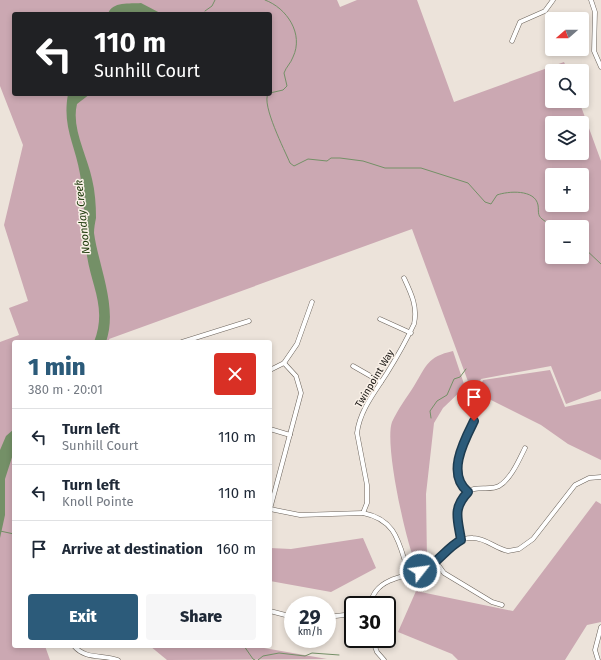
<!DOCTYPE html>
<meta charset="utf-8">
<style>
:root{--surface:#fff;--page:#f6f6f7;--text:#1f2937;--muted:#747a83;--line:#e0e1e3;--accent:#2c5b7a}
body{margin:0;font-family:"Fira Sans",sans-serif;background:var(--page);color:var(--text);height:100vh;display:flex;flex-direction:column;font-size:15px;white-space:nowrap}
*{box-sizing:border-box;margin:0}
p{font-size:13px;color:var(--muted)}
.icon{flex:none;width:22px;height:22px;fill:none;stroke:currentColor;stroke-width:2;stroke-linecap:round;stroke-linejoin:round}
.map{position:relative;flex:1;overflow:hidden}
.drawer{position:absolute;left:12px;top:340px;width:260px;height:308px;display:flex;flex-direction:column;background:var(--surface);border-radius:4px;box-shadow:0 2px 6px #0003}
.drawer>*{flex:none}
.top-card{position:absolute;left:12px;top:12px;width:260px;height:84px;border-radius:4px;box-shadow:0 2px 6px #0003;background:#202124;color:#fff;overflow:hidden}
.needle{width:26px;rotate:250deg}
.controls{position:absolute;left:545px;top:12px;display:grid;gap:8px}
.controls a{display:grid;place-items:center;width:44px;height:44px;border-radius:4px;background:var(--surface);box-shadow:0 2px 6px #0003;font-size:20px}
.speed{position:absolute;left:284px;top:596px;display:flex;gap:8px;font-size:20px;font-weight:700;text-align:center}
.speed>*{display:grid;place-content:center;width:52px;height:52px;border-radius:50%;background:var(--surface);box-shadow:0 2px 6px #0003;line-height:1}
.speed small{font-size:10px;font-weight:400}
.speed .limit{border:2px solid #111;border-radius:6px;background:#fff;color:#111}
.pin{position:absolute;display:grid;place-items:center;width:34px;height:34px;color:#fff;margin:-41px -17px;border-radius:50% 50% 50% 0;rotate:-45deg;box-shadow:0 0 4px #0007}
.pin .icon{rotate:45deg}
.me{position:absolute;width:44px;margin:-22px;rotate:60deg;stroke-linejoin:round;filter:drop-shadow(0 0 3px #0008)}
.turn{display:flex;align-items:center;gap:14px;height:84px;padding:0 16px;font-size:18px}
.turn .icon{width:52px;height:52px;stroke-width:2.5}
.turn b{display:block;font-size:28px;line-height:34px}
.round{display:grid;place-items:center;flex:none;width:42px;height:42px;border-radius:4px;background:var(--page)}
.overview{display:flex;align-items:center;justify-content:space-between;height:68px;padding:0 16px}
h1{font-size:24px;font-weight:800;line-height:30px;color:var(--accent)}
.cta{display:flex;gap:8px;margin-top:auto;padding:8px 16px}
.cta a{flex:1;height:46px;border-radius:4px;background:var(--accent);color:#fff;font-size:16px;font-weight:800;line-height:46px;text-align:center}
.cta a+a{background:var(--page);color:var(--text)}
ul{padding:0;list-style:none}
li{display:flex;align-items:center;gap:12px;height:56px;padding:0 16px;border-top:1px solid var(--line)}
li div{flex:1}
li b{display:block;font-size:15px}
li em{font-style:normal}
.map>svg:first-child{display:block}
.green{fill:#cba8b2;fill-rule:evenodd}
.water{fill:#749067}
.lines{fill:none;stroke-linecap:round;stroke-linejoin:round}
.stream{stroke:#749067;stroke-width:1}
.street-casing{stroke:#6b635b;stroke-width:5}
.street{stroke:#fff;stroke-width:4}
.route-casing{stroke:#1d3b4f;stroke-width:10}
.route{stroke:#2c5b7a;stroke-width:7}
.labels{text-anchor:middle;stroke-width:3;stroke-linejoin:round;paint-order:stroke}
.street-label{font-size:10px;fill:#191613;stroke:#f9f0e7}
.water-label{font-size:11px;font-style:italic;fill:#1d390b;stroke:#f9f0e7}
</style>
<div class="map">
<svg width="601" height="660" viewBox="0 0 601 660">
<rect width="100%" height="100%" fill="#ece3da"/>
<g class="green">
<path d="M0,0H337L340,7L357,0H417L454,102L564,62L568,71H552V101H579L601,161V391L566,404L551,366L481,379L473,395L412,229L109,339L110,342H14V646H45L50,660H0V342L19,335L9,308L28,301L4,225L23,145L0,86ZM14,14H270V94H14ZM552,123H582V153H552ZM552,175H582V205H552ZM552,227H582V257H552Z"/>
<path d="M453,351L465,387L443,408L434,423L426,494L427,560L416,565C406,542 384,444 392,422C398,409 407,397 414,386C427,365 427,357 453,351Z"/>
<path d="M550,370L565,407L601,399V460L568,444L541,425L477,393L483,380Z"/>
<path d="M596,501L601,504V622L587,625L565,660H458L452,654L398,632L416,591L513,611Z"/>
<path d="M363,538L376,568L331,592L270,581V548L291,549Z"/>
<path d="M150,646H253L327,659L167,660Z"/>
</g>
<g class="water">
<path d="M141,3L162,14H108C112,1 130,4 141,3Z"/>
<path d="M68,94H90L77,104C71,128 87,155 92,179C95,191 96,205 96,218C95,223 94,228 94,233C99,268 118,307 106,342H94C107,308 92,288 87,256C84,229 85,201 80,174C75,144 62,127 68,94Z"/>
<path d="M14,429V451L5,479V515L0,538V450L6,436Z"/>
</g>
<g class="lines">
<g class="stream">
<path d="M265,0C287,8 304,34 293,57C291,63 286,67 284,73L287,86L283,90L270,93"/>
<path d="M205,11L212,6L215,0"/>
<path d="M268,94C261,104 285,151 290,163L294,166L308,159L327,161L331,158H340L363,161L385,168H421L468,183L485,202L491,204L497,195C508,191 535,189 538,205C539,211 537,215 542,219C546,223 554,225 559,227"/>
<path d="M582,246L601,264"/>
<path d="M431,418L430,411L437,401L447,395L454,379L460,377L466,369"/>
<path d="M0,531L14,534"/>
<path d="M244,646L253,659L255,660"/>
<path d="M258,660L263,656L279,653L305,656L312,653L339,655"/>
</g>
<defs>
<g id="street">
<path d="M591,0L595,12L594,51L601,67"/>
<path d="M512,41L520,22L545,11L553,0"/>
<path d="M380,319L411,333"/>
<path d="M182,342L249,321"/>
<path d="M284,363L296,376L301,393L270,509L300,515L363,513C398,520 399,545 409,574"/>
<path d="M353,366L381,382"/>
<path d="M270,370L284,363L297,344L312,302"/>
<path d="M270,429L290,435"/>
<path d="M468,492C446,475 464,441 474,421"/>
<path d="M363,513L367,503V485L357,433C360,410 375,392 387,373C397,357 406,341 414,324C418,307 411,293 404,278"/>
<path d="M461,540C459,524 450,495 474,489C482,487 492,490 499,486C511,479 519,460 525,448"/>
<path d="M436,562L444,573L492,602L502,605"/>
<path d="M370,605C371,601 373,595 376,591C388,575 413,577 428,567C444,558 452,537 473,538C486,538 496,549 508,551L519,549L533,539L575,485L589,478L601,477"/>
<path d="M270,611L293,617"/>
<path d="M327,617L353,614"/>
<path d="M372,639L377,652L384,660"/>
<path d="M74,646C86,660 102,654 118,660"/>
<path d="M598,660L595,650L601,627"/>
</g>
</defs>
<use href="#street" class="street-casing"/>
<use href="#street" class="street"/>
</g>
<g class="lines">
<defs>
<path id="route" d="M420,571C437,565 445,549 461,540C458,519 452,509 468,492C446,474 464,441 474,421"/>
</defs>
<use href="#route" class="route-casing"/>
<use href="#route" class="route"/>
</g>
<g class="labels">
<g class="street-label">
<text transform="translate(374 378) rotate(-59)" y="4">Twinpoint Way</text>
</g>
<g class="water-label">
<text transform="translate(82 217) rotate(-96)" y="4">Noonday Creek</text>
</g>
</g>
</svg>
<div class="controls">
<a><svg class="needle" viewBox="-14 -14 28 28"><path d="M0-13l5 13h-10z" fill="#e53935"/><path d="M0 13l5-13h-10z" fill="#747a83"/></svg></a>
<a><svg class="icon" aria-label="search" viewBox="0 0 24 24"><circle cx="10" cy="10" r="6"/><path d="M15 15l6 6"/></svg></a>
<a><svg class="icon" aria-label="layers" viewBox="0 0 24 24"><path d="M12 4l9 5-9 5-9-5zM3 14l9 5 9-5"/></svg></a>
<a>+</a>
<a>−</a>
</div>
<div class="speed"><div>29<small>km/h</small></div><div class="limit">30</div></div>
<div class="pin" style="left:474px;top:421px;background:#d93025"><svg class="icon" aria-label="arrive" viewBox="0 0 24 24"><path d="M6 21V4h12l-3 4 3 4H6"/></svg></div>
<svg class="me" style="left:420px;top:571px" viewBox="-20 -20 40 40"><circle r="17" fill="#2c5b7a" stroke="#fff" stroke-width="3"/><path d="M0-11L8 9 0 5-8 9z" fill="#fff"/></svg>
<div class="top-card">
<div class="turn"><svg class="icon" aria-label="left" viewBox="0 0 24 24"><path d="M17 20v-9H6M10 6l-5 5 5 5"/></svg><div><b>110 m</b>Sunhill Court</div></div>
</div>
<section class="drawer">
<div class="overview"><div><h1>1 min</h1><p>380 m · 20:01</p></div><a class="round" style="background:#d93025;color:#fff"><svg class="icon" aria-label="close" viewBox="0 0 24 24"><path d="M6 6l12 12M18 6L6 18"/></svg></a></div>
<ul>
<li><svg class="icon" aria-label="left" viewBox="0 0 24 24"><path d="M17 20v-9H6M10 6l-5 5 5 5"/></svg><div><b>Turn left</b><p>Sunhill Court</p></div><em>110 m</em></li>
<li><svg class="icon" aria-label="left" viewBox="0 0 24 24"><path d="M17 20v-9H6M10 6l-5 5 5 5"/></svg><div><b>Turn left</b><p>Knoll Pointe</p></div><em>110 m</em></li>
<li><svg class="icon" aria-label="arrive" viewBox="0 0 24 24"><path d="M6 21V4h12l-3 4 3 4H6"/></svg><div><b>Arrive at destination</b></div><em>160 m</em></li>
</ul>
<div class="cta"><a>Exit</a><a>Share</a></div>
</section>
</div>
